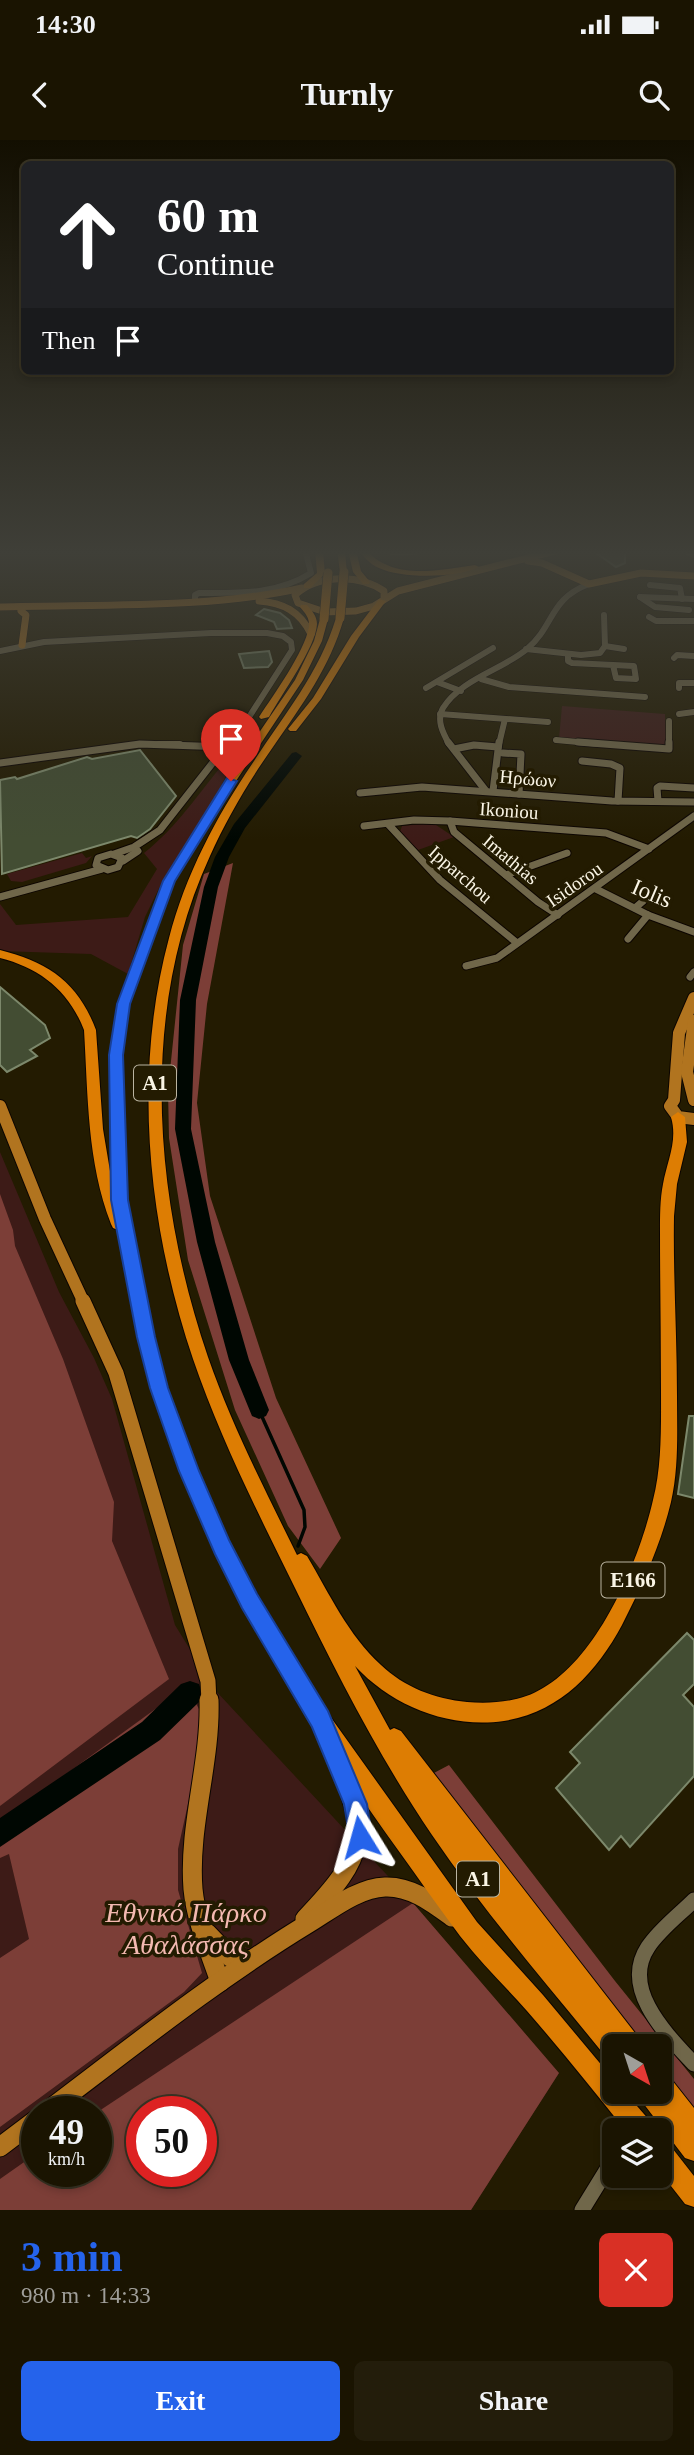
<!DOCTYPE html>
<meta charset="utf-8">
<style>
:root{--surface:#1a1401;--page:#231d0b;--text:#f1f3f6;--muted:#9f9e99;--line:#383323;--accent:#2563eb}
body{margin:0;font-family:Georgia,serif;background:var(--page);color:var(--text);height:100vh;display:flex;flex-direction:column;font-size:26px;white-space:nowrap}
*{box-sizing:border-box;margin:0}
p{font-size:23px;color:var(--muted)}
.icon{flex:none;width:38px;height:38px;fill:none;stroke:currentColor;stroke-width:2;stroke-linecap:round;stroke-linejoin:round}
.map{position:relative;height:2070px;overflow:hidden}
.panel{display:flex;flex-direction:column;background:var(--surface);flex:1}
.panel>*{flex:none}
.banner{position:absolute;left:21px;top:21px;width:653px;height:214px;border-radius:10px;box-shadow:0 4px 10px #0003,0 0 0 2px var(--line);background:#202124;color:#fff;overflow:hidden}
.needle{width:46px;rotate:141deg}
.fabs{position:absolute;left:602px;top:1894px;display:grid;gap:14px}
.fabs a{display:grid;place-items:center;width:70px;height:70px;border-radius:10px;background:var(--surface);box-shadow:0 4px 10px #0003,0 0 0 2px var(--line);font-size:35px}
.speed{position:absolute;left:21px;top:1956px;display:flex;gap:14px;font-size:35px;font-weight:700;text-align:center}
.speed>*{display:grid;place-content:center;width:91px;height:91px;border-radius:50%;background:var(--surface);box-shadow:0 4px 10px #0003,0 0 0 2px var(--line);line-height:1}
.speed small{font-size:18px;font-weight:400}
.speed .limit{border:10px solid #d22;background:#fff;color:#111}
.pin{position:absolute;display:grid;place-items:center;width:60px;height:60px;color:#fff;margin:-72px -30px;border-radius:50% 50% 50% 0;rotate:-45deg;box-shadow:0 0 7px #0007}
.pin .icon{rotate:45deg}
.me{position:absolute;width:77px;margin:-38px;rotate:352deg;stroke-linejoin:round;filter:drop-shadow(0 0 5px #0008)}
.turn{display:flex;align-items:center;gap:24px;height:147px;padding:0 21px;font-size:32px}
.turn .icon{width:91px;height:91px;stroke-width:2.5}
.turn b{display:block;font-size:49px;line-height:60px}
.then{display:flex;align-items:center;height:66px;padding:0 21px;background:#0003;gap:14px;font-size:26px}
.round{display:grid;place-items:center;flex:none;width:74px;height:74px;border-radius:10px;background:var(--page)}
.summary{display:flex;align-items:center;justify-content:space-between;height:119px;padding:0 21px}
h1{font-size:42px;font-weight:800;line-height:52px;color:var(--accent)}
.cta{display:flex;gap:14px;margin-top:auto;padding:14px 21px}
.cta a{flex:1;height:80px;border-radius:10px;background:var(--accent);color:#fff;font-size:28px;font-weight:800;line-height:80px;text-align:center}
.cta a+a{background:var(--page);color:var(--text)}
.status{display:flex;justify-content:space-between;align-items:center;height:49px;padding:0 35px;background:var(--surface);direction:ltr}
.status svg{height:19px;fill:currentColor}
header{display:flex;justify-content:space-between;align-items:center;height:91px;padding:0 21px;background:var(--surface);font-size:32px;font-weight:800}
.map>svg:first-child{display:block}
.green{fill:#3d1b17;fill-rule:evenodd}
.forest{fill:#7c3e37;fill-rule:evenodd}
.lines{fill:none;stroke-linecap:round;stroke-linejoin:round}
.stream{stroke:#000702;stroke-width:3.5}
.river{fill:#000702;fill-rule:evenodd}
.building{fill:#434d33;stroke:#7c886b;stroke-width:2}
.minor-far2-casing{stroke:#0c0500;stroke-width:7}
.minor-far1-casing{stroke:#0c0500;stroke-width:9}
.minor-casing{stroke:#0c0500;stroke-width:17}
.major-far3-casing{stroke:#0c0500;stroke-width:8}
.major-far2-casing{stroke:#0c0500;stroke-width:14}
.major-far1-casing{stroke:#0c0500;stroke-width:17}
.major-casing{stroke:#0c0500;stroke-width:21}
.highway-casing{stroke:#0c0500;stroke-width:2}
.minor-far2{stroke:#70674a;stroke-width:6}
.minor-far1{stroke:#70674a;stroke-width:7}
.minor{stroke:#70674a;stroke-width:15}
.major-far3{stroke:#b1741f;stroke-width:7}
.major-far2{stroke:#b1741f;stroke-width:12}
.major-far1{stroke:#b1741f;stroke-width:15}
.major{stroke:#b1741f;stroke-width:19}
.highway{fill:#dd7d03;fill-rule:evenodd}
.highway-bridge-casing{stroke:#0c0500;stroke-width:10;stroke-linecap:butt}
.highway-bridge{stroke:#dd7d03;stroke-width:9}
.route{fill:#2563eb;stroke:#184099;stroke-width:2}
.labels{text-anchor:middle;stroke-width:7;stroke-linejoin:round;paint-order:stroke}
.far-street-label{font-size:19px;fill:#faf5e5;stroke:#231b01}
.shield{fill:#231b01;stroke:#bab4a1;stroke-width:2}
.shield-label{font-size:21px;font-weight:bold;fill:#faf5e5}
.street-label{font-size:23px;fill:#faf5e5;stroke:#231b01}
.near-park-label{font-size:28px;font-style:italic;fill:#f4b9b1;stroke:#231b01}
</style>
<div class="status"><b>14:30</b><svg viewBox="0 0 49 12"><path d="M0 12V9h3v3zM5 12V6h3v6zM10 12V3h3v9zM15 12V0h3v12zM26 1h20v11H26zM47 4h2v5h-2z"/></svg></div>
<header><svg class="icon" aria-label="back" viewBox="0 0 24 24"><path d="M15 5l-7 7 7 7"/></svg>Turnly<svg class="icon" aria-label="search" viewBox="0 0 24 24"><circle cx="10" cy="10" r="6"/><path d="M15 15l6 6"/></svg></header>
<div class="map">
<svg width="694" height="2070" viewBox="0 0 694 2070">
<rect width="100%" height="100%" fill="#231b01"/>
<g class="green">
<path d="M562,566L665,574L666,607L559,598Z"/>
<path d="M243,602L215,658L163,740L145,777L128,834L91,814L0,811V764L16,785L128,777L157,729L144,713C184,682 208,637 243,602Z"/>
<path d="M433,683L454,697L418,710L400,692L402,686Z"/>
<path d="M82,713L86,718L92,716L86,723L22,742L11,741L7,734Z"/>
<path d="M0,1012L59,1152L94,1218L112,1259L175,1485L215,1550L413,1763L559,1933L471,2070H0ZM37,1972H96V2032H37ZM142,1972H201V2032H142Z"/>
</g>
<g class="forest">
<path d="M233,723L207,864L197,963L210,1056L276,1258L341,1398L320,1429L288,1386L235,1270L188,1120L169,998L168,950L183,805L204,734Z"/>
<path d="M0,1054L13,1090L15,1106L63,1219L114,1362L112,1401L169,1539L0,1666Z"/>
<path d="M187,1546L200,1571L194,1637L178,1709V1750L202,1833L184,1852L0,1987V1818L29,1799L9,1714L0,1718V1682Z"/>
<path d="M449,1625L615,1841L694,1939V1970L660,1930V1906H638L432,1634Z"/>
<path d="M413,1763L559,1933L471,2070H0V2039L37,2013V2032H96V1973ZM142,1972H201V2032H142Z"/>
</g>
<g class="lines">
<path class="stream" d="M259,1270L304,1370L305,1387L298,1406"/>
<g class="river">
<path d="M296,612L302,616L245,688L229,717L218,747L196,860L191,989L215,1102L249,1220L269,1270L266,1276L259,1279L252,1276L229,1220L197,1102L175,989L180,860L204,747L215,717L234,684L292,613Z"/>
<path d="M190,1541L199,1544L202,1553L199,1562L160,1600L0,1707V1678L142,1582L181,1544Z"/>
</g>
</g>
<g class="building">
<path d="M592,410H619L625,412V423L616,427Z"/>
<path d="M264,469L280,473L289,480L292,488L277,489L274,482L256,475Z"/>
<path d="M269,511L272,522L268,527L244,528L239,514Z"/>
<path d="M140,610L176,656L150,689L137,698L131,696L2,734L0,640L15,637L17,639L87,617L92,619Z"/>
<path d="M0,847L45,885L50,898L30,910L37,916L7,932L0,925Z"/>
<path d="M689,1276H694V1358L678,1354Z"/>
<path d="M687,1493L694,1500V1544L683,1555L694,1567V1636L630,1707L621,1696L609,1710L556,1648L580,1623L570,1612Z"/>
</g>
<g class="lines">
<defs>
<g id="minor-far2">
<path d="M377,410L402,413L429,410"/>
<path d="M688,413L694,415"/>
<path d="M650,445L680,448L682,459"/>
<path d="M640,457L694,459"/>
<path d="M640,457L655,467L689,470"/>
<path d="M195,461V455L199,453C238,453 276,455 311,433L305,410"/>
<path d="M649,477L656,481H694"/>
<path d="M605,506L624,509"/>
<path d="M526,509L581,515L600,513L605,506L604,475"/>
<path d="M0,511L44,502L211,493H267L283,496L291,502L292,510L249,577L228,604"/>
<path d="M568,515V521L572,523L634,526L636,539L616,538L613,525"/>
<path d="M674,518L677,515L694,516"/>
<path d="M481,539L509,547L645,557"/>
<path d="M437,542L461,551"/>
<path d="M426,548L493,508"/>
<path d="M679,548V543H694"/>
<path d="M440,574L548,582"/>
<path d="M679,574L694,572"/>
<path d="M669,581V604"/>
<path d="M556,600L600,604"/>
<path d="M158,604H180"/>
<path d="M449,604C443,593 436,580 443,568C461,539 502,530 527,509C555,485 549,459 589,444"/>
<path d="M499,604L505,579"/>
</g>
<g id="minor-far1">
<path d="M448,602L486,651"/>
<path d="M578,602L669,609V602"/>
<path d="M454,609L474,605L498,607"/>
<path d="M503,613L521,614L519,654"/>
<path d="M582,621L611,624L620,628L618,661"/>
<path d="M0,623L140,604L226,607"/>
<path d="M493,651L499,602"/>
<path d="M360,653L422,647L612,661L694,662"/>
<path d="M658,661L657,648L660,646L694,648"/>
<path d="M450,681L454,692L538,762L558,775"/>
<path d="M388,684L440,740L517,803"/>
<path d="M364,686L414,680L450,681L606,693L649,709"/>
<path d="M111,714L122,718L118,727L108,730L96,725L98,718Z"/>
<path d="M114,714L134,707L160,690L229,602"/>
<path d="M123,721L138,711"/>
<path d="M506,735L567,713"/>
<path d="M596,749L648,775L694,792"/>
<path d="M0,757L102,729"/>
<path d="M635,768L656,750"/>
<path d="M628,799L648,775"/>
<path d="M466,826L497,818L694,676"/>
<path d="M690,837L694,832"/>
</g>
<g id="minor">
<path d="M694,1760C679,1775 660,1789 648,1807C620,1849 667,1895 694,1924"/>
<path d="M582,2070L614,2018"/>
</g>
<g id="major-far3">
<path d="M528,421L542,423L589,444L641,433L694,436"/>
<path d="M384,458V451C359,434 318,434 295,455L298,463L325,472L356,471L374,466L398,451L559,410"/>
<path d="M259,461C283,463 300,471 311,494"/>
<path d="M0,467C97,464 208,469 302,448"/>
<path d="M21,471L26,475L22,505"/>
</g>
<g id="major-far2">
<path d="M694,858L679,893L674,960L670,966L678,977L694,979"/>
<path d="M694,881L687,932L694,960"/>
<path d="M0,966L45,1079L84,1163"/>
</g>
<path id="major-far1" d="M83,1161L116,1233L208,1541L209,1562"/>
<g id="major">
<path d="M209,1560C211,1623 188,1686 193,1749C196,1781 210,1812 220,1842"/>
<path d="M305,1779C368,1713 369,1697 335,1614"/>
<path d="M207,1793L230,1817L250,1820"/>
<path d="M46,1972C132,1907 217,1839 309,1783C332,1769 358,1748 385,1747C411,1746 433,1763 452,1777"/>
<path d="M0,2007L37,1979"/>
</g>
<g id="highway">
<path d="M315,410H323L325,434L310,448H304V444L317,433Z"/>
<path d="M337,410H345L347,434L340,432Z"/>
<path d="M348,410H356L361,431L370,442L369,444H363L353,432Z"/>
<path d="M358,410H366C394,441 438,430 475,425L479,427C457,438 402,439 379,428C370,424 365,418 358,410Z"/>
<path d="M379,459L386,461L359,497L321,559L296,591H290L288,589L313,558L351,496Z"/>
<path d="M301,465H307C312,471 317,476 317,484C316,507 281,555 269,577L261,579L259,577C274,554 304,513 309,487C310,478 305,473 300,467Z"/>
<path d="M340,476L344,478C330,527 302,565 273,607C249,641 227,678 210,716C138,872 154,1059 208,1217C232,1286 265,1350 297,1415L301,1413L307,1416C329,1453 348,1495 381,1525C404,1547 435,1559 467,1562C492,1564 521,1562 543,1548C599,1516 639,1421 653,1360C662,1325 661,1287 661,1250C661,1197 660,1144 660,1091C660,1076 660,1059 663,1044C667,1021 678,1001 671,977L678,972L685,977L687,1002L677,1044L674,1076C673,1136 677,1196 677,1256C677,1291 679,1327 671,1362C661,1404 642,1446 622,1485C596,1533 560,1572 504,1581C449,1589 392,1566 355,1526L390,1590L394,1588L401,1591L639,1898L642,1906H614V1921L606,1917C547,1844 485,1773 432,1695C379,1617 336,1532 295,1448C258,1373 220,1298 193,1219C148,1086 132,935 169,798C185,736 216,677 252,624C283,576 319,534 336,478Z"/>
<path d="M324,477L328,479L322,501L303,540L236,641L174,741L129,864L122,915L126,1060L154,1197L167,1248L198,1331L228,1401L257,1454L327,1572L477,1782L543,1855L614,1940V1951H624L650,1981L653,1990H625C593,1950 561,1910 527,1871C505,1846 481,1823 460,1796C439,1768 419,1739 398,1710C296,1568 206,1418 152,1250C135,1198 128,1143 118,1090L113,1088L111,1084C87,1022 88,956 84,890C69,851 40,828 0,818V810C48,822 78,842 96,890L103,989L112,1043L110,915L117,864L164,741L226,641L295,540L314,501L320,479Z"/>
<path d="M660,1931L668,1935L694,1968V2021L685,2018L640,1959L636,1951H660Z"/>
<path d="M660,2001L669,2004L694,2036V2067L685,2064L660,2032Z"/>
</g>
</defs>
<use href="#minor-far2" class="minor-far2-casing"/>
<use href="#minor-far1" class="minor-far1-casing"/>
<use href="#minor" class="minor-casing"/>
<use href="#major-far3" class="major-far3-casing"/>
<use href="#major-far2" class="major-far2-casing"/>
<use href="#major-far1" class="major-far1-casing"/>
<use href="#major" class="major-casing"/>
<use href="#highway" class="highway-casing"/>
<use href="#minor-far2" class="minor-far2"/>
<use href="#minor-far1" class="minor-far1"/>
<use href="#minor" class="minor"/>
<use href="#major-far3" class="major-far3"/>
<use href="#major-far2" class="major-far2"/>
<use href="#major-far1" class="major-far1"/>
<use href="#major" class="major"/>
<use href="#highway" class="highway"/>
<defs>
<g id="highway-bridge">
<path d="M340,478L344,432"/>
<path d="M324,479L328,433"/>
</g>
</defs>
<use href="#highway-bridge" class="highway-bridge-casing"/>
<use href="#highway-bridge" class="highway-bridge"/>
</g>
<linearGradient id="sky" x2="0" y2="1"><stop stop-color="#130f01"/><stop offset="0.59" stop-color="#3f3f38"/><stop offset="1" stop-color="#3f3f38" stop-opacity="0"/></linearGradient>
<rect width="694" height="700" fill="url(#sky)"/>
<path class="route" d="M227,638L237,641L175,741L130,864L123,915L128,1060L155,1197L168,1248L199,1331L229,1400L257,1454L328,1571L367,1664L372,1697L368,1706L360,1709L351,1706L344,1664L312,1587L242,1468L215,1414L179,1331L150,1248L137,1197L111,1060L109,915L117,864L163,741Z"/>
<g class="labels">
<g class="far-street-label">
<text transform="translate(528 638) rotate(5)" y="7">Ηρώων</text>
<text transform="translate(509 670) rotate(4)" y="7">Ikoniou</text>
<text transform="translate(511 719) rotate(40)" y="7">Imathias</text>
<text transform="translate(461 734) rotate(41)" y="7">Ipparchou</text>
<text transform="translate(574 744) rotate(-35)" y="7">Isidorou</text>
</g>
<g class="shield">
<rect x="134" y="925.5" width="42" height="35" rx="5"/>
<rect x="601.5" y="1422.5" width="63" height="35" rx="5"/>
<rect x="457" y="1721.5" width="42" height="35" rx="5"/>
</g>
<g class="shield-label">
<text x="155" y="950">A1</text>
<text x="633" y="1447">E166</text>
<text x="478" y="1746">A1</text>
</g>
<g class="street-label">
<text transform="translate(652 753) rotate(23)" y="8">Iolis</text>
</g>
<g class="near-park-label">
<text x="186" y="1782">Εθνικό Πάρκο<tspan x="186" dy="32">Αθαλάσσας</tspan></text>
</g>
</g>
</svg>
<div class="fabs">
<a><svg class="needle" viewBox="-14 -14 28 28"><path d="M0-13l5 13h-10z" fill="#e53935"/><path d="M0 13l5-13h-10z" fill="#9f9e99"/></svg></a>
<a><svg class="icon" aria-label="layers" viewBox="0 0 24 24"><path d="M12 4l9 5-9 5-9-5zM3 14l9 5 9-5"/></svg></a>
</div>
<div class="speed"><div>49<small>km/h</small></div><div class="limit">50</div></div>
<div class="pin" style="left:231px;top:641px;background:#d93025"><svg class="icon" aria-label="arrive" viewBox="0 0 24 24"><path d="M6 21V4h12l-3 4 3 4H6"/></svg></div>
<svg class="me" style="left:360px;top:1697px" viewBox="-20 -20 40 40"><path d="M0-17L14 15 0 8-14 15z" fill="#2563eb" stroke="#fff" stroke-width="4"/></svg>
<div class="banner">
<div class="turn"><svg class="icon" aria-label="ahead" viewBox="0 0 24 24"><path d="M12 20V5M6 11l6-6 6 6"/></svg><div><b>60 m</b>Continue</div></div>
<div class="then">Then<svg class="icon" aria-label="arrive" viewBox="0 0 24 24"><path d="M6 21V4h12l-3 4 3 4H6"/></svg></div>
</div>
</div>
<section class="panel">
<div class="summary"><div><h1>3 min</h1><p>980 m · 14:33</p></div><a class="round" style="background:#d93025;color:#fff"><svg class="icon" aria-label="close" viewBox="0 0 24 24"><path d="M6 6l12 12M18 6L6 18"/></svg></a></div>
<div class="cta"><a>Exit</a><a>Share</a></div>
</section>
